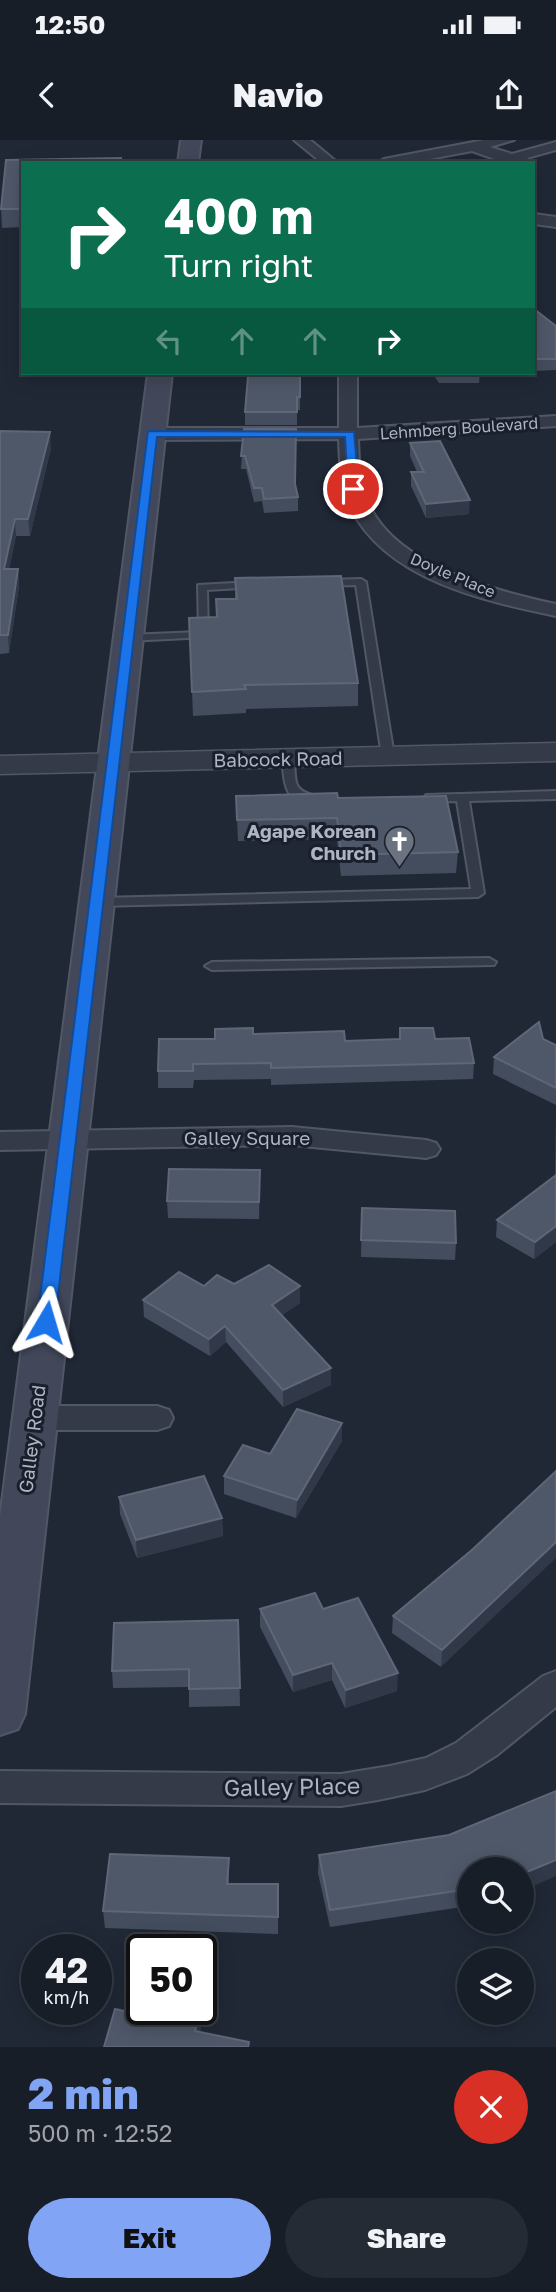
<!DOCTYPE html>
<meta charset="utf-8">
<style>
:root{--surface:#181e28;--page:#252b34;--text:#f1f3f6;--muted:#9fa2a8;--line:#363c45;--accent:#82a4f4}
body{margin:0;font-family:"Golos Text",sans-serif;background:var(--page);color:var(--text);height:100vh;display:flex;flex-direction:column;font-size:26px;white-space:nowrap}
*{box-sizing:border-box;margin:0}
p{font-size:23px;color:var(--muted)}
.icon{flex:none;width:38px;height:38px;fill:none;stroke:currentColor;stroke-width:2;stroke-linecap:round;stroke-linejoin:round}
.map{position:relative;height:1907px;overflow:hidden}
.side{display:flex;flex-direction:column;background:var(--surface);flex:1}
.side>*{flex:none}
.hud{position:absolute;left:21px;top:21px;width:514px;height:214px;border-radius:0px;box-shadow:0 4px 18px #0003,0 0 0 2px var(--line);background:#0b6e4f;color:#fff;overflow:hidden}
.tools{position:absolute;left:457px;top:1717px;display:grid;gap:14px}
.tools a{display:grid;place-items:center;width:77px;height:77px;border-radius:50%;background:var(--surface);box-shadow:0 4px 18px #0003,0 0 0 2px var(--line);font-size:35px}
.speed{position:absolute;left:21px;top:1794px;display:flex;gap:14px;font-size:35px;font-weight:700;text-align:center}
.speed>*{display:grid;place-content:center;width:91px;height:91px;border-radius:50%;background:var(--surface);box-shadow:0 4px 18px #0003,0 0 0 2px var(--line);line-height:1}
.speed small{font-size:18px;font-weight:400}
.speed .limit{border:4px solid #111;border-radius:10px;background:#fff;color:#111}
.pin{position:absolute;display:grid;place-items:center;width:60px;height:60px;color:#fff;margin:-30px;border:4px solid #fff;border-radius:50%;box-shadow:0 2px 7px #0007}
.me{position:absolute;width:77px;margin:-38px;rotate:7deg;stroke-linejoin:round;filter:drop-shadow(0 0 5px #0008)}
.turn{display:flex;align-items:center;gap:24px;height:147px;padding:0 28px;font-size:32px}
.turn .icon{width:91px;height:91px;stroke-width:2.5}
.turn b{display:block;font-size:49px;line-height:60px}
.lanes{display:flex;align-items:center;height:66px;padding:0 28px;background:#0003;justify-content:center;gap:35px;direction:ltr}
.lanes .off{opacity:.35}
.round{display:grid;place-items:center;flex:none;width:74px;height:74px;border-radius:37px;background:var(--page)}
.headline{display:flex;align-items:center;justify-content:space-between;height:119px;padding:0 28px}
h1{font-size:42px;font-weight:800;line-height:52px;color:var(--accent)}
.primary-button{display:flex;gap:14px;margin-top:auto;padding:14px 28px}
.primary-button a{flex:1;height:80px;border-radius:42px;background:var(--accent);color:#111;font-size:28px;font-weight:800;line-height:80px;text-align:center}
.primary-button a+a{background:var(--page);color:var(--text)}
.status{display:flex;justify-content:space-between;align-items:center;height:49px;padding:0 35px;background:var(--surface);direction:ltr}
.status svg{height:19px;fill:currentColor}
header{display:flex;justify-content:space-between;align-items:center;height:91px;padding:0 28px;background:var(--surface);font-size:32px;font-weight:800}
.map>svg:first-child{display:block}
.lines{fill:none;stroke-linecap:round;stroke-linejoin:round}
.service-casing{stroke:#515764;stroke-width:4}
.minor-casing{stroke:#515764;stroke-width:4}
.tertiary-casing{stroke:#515764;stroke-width:3}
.secondary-casing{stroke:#515764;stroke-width:4}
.service{fill:#343a47;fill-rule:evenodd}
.minor{fill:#343a47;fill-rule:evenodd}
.tertiary{fill:#343a47;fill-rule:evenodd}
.secondary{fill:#42485a;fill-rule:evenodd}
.wall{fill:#444d5e}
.shaded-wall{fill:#313949}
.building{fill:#4f5869;stroke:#5e6677;stroke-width:2}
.route{fill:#1a73e8;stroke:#114b97;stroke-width:2}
.labels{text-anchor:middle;stroke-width:6;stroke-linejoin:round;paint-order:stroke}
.far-street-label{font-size:16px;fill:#aeb4c3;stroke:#191f2b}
.street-label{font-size:19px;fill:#aeb4c3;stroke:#191f2b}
.poi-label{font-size:19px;font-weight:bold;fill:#aeb4c3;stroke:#191f2b;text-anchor:end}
.near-street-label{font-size:23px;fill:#aeb4c3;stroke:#191f2b}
</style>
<div class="status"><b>12:50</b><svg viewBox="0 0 49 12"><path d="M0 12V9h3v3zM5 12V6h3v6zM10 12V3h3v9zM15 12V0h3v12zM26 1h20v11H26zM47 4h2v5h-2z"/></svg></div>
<header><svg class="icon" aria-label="back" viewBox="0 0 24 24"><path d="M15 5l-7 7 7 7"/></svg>Navio<svg class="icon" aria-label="share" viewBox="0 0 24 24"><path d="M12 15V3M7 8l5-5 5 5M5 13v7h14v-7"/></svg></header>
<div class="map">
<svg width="556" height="1907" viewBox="0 0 556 1907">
<rect width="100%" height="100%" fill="#202836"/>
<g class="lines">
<defs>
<g id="service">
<path d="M361,439L366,442L394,616L388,619L382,616L356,445L324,446L319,443L324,440Z"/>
<path d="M252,442L256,443V447L207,450L208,497L128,501L123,498L128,495L199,492L198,445Z"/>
<path d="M288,615L294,618C296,641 291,650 316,656V662C283,665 285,643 282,618Z"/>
<path d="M556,651V659L469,661L484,753L478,757L98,766L92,762L98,758L471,749L457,661L430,662L424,658L426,655Z"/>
<path d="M489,818L496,822L494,825L212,830L205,826L212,822Z"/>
</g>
<g id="minor">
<path d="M294,0H310L338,23H322Z"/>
<path d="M484,0H514L490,7L512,14L556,2V10L527,18L535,23L534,25L506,23L472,11L408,23H377L384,19Z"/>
<path d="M534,74L556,77V87L534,84Z"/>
<path d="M339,233H357V288L556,276V286L358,299C359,321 359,347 370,367C400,427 496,451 556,464V476C484,461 386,440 350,367C340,347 340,321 339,299L152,300L143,294L152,288H339Z"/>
<path d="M292,987L426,1000L436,1003L440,1009L436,1015L426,1018L292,1005L0,1010V992Z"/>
<path d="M34,1266H157L169,1270L173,1278L169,1286L157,1290H34L22,1286L18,1278L22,1270Z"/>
<path d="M556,1531V1567L497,1615L467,1634L425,1650L378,1660L341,1666L0,1663V1631L341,1634L390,1626L426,1618L456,1603L543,1536Z"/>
</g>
<path id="tertiary" d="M556,603V621L0,634V616Z"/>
<g id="secondary">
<path d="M181,0H201L198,23H178Z"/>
<path d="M148,233H172L25,1574L18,1589L0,1595V1377Z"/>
</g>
</defs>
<use href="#service" class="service-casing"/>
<use href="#minor" class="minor-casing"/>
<use href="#tertiary" class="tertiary-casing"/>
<use href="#secondary" class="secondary-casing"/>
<use href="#service" class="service"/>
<use href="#minor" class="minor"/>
<use href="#tertiary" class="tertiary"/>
<use href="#secondary" class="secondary"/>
</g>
<g class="wall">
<path d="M23,23V87L2,88L1,69Z"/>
<path d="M534,169L556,186V230L534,231Z"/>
<path d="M249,233H300V270H297V285H245V272L250,236Z"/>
<path d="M432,233H480L479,243H439Z"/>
<path d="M244,289L295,345L298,357V371L264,373L262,361L254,362L246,329H241Z"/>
<path d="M0,291L51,308L30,396H16L9,429H18L19,446L9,513L0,514Z"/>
<path d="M410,303L469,374L426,378L411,346V332H417L410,316Z"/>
<path d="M235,438L358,543V566L246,569V573L193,576L189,478L216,477V459H235Z"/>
<path d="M236,656L338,658L458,712L456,733L341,736L337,699L238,701Z"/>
<path d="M400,888L435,899L474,923L473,939L271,945V939L194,940L193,948H158V931L215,899L253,894L345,901L400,899Z"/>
<path d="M543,899L556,905V965L493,934L494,917Z"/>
<path d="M556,975V1102L534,1119L496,1097L497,1080L555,1036Z"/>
<path d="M260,1030L259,1079L168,1078L167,1061Z"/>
<path d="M362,1068L456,1103L455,1120L361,1117Z"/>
<path d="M234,1144L300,1163L282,1175L331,1228V1245L283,1267L226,1202L210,1216L144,1177L143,1160L204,1146Z"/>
<path d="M342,1283V1301L296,1378L224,1354V1336L270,1314Z"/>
<path d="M119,1357L222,1378L223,1396L137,1418L120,1374Z"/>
<path d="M473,1409L441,1527L392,1493L393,1476Z"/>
<path d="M260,1469H323L397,1551L345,1568L332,1540L293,1552L260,1487Z"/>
<path d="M238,1480L240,1566L189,1567V1547L113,1548L112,1531Z"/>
<path d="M319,1715L469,1729V1766L330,1787L318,1733Z"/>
<path d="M229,1718V1744H278V1794L105,1788L103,1771Z"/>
</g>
<g class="shaded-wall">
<path d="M50,292L51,308L30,396L28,379Z"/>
<path d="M470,360L469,374L426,378V364Z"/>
<path d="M15,379L16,396L6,446L4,429Z"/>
<path d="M18,429L19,446L9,513L8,495Z"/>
<path d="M556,1086V1102L534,1119L535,1102Z"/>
<path d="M300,1146V1163L273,1181L272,1165Z"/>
<path d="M225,1186L226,1202L210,1216L209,1199Z"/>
<path d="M331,1228V1245L283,1267V1250Z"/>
<path d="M342,1283V1301L296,1378L297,1360Z"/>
<path d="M222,1378L223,1396L137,1418L136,1400Z"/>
<path d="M556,1402V1418L441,1527L442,1510Z"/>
<path d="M332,1523V1540L293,1552V1535Z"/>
<path d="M398,1533L397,1551L345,1568L346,1550Z"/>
<path d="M556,1720V1736L522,1751V1734Z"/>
<path d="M200,1872L201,1889L196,1907L195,1891Z"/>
</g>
<g class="building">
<path d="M121,18V23H23V69H1L6,20Z"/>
<path d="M534,169L556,186V219H534Z"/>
<path d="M252,233H300V257H297V272H245L248,236H253Z"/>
<path d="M244,289H296L295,344L298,357L264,359L262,348H254L245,316H241Z"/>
<path d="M0,291L50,292L28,379H15L4,429H18L8,495H0Z"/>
<path d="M440,301L470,360L426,364L411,332H424L410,303Z"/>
<path d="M341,436L358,543L244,545L246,549L192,552L189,478L217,477L216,459H237L235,438Z"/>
<path d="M337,653L338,658L446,656L458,712L341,715L337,678L237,680L236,656Z"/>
<path d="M539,882L543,899L556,905V948L494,917Z"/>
<path d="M253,888V894L344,891L345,901L400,899V888H433L435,899L469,898L474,923L271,928V923L193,924V931H158L159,899H215V889Z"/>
<path d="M169,1029L260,1030L259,1062L167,1061Z"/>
<path d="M556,1035V1086L535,1102L497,1080Z"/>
<path d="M362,1068L455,1071L456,1103L361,1100Z"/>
<path d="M269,1125L300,1146L272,1165L331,1228L283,1250L225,1186L209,1199L143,1160L179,1132L204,1146L217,1135L234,1144Z"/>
<path d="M297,1269L342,1283L297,1360L224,1336L243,1305L270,1314Z"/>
<path d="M556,1331V1402L442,1510L393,1476L473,1409Z"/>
<path d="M204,1336L222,1378L136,1400L119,1357Z"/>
<path d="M315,1453L323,1469L358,1458L398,1533L346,1550L332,1523L293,1535L260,1469Z"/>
<path d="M238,1480L240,1548L189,1549V1529L112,1531L114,1483Z"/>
<path d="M556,1651V1720L522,1734V1729H469V1749L330,1770L319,1715L449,1695Z"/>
<path d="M110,1714L229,1718L227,1744H278V1777L103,1771Z"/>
<path d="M115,1869L162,1879L165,1869H187L200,1872L195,1891L249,1902L248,1907H104Z"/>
</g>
<path class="route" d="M148,291L354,292L359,349L353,352L348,349L345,297H157L55,1182L46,1188L37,1182Z"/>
<defs>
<symbol id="church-pin" viewBox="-11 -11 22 30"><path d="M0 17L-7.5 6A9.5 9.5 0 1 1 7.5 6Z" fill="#6b7280" stroke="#191f2b"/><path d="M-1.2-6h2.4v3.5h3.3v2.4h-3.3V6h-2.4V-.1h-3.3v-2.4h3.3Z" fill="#fff"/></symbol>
</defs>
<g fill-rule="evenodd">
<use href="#church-pin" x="382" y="684" width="35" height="47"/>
</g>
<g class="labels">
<g class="far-street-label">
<text transform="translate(459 288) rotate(-4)" y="6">Lehmberg Boulevard</text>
<text transform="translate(453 435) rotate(23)" y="6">Doyle Place</text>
</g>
<g class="street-label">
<text transform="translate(278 619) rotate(-1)" y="7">Babcock Road</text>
<text x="247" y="1005">Galley Square</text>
<text transform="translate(32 1299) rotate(-83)" y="7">Galley Road</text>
</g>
<g class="poi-label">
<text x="376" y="698">Agape Korean<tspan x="376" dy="22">Church</tspan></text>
</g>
<g class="near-street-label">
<text transform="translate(292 1647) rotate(-1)" y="8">Galley Place</text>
</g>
</g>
</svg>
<div class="tools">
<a><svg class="icon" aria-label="search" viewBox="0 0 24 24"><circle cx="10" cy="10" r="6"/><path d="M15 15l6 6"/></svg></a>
<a><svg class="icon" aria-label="layers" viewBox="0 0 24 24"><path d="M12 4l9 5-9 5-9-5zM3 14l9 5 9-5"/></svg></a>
</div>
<div class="speed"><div>42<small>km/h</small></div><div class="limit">50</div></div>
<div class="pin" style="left:353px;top:349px;background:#d93025"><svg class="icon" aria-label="arrive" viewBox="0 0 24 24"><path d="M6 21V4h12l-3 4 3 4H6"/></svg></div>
<svg class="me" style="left:46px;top:1182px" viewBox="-20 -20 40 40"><path d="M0-17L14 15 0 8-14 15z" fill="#1a73e8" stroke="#fff" stroke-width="4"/></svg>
<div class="hud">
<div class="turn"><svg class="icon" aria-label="right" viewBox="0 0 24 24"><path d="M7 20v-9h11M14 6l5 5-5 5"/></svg><div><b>400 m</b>Turn right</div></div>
<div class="lanes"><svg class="icon off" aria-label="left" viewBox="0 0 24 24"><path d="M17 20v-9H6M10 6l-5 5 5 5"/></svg><svg class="icon off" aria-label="ahead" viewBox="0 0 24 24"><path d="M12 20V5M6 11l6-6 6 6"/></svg><svg class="icon off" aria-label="ahead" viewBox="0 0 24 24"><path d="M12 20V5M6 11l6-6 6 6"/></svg><svg class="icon" aria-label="right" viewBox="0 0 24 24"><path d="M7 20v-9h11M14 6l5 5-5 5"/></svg></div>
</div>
</div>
<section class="side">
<div class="headline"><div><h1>2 min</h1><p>500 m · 12:52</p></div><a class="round" style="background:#d93025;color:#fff"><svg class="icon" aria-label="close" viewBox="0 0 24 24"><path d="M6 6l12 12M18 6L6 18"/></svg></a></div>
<div class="primary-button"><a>Exit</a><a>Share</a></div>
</section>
